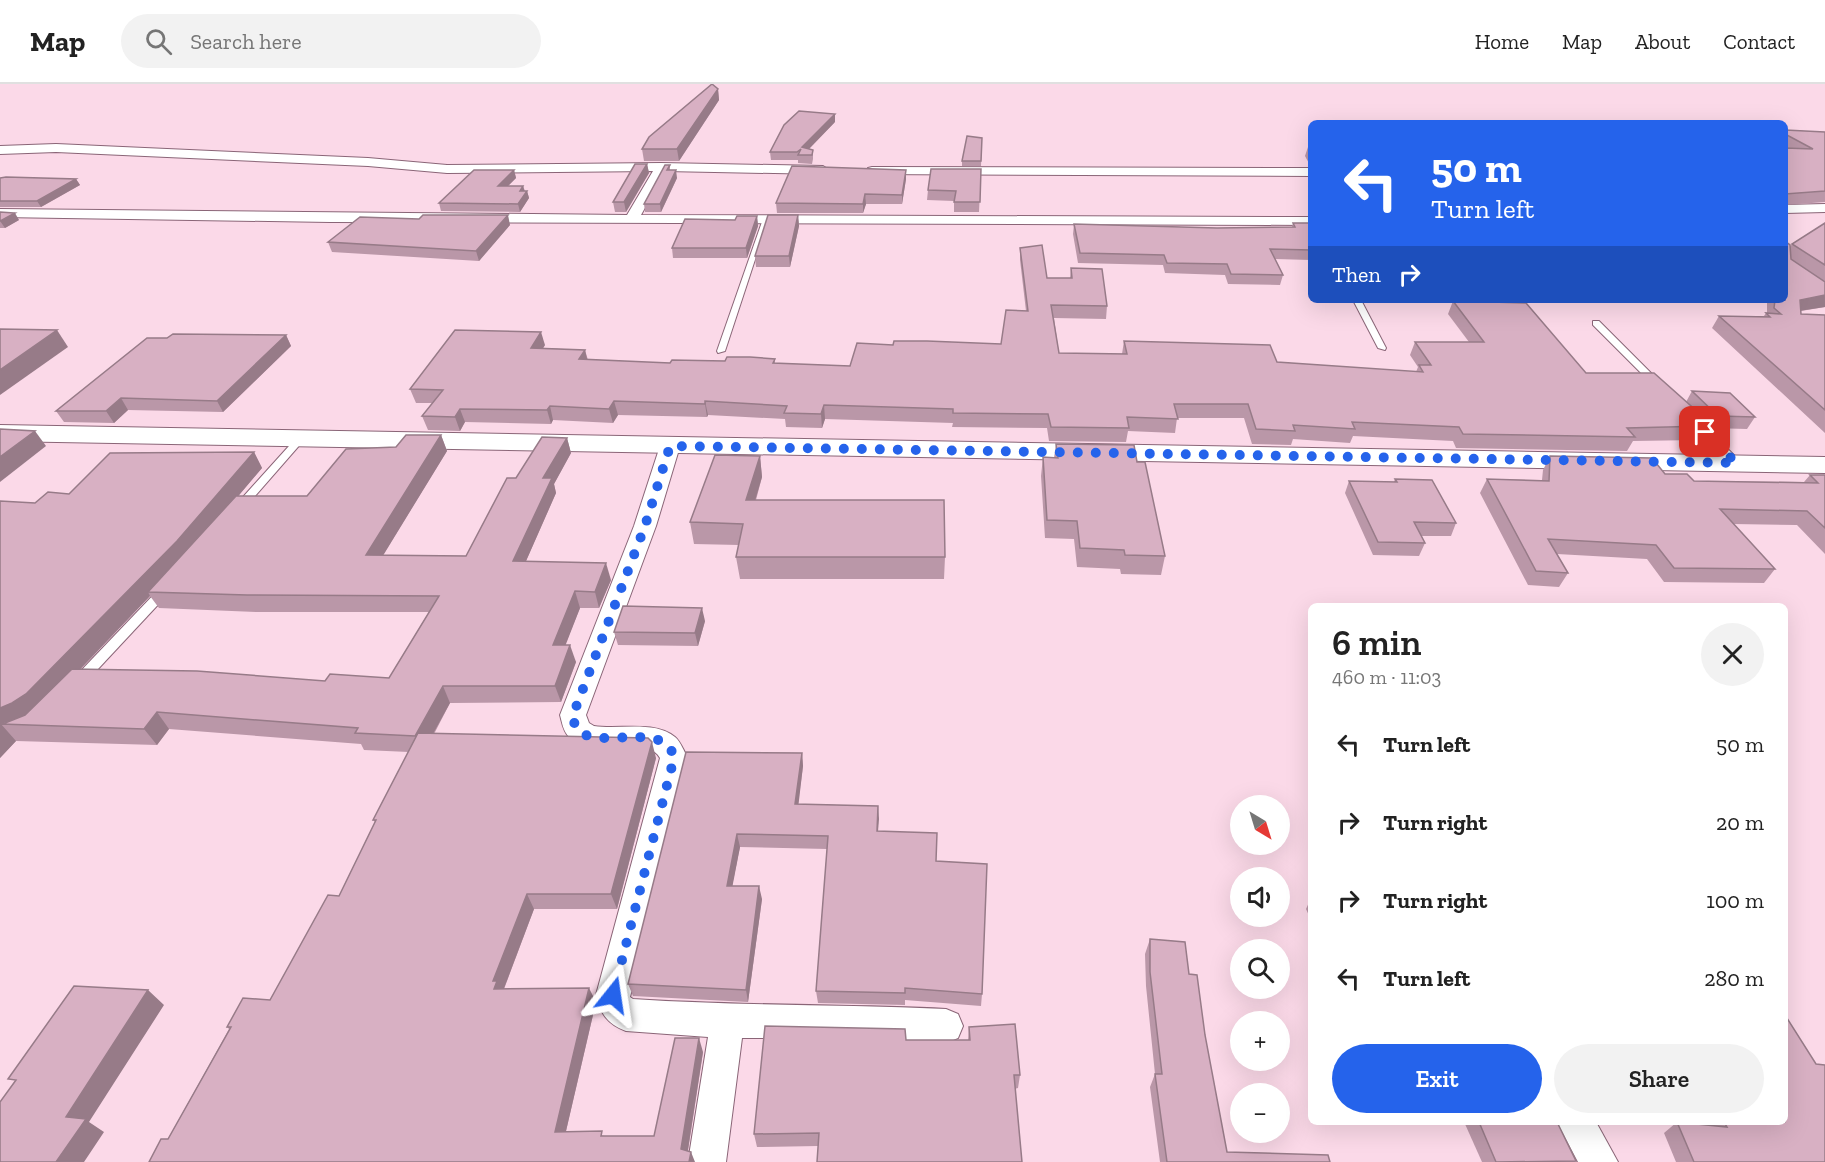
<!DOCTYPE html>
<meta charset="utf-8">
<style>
:root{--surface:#fff;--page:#f2f2f2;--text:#222;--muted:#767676;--line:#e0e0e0;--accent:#2563eb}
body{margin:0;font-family:"Zilla Slab",serif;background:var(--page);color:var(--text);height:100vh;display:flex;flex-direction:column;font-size:22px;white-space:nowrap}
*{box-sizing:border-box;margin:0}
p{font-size:20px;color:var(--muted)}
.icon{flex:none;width:33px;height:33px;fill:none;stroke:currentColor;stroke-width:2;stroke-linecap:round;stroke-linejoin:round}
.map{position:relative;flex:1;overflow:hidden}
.sheet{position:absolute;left:1308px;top:519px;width:480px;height:522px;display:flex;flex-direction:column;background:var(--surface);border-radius:9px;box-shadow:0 6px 24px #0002}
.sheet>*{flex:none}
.guide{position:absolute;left:1308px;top:36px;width:480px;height:183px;border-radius:9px;box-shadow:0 6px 24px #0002;background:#2563eb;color:#fff;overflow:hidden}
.needle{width:39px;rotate:142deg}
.fabs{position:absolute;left:1230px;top:711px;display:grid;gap:12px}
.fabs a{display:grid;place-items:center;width:60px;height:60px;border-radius:50%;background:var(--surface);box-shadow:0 6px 24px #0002;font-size:30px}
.pin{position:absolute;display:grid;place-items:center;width:51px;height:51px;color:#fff;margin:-26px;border-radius:12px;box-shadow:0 3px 9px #0006}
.me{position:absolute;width:66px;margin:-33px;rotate:15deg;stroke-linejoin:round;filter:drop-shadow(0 0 4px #0008)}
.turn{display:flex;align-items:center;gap:21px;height:126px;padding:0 24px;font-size:27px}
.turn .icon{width:78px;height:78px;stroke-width:2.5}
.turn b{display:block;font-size:42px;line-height:51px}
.then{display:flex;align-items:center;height:57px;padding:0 24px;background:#0003;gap:12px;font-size:22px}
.round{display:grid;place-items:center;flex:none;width:63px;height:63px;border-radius:32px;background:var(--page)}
.headline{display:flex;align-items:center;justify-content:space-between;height:102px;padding:0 24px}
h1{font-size:36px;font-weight:600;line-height:45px}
.action{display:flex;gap:12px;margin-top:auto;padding:12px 24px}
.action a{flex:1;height:69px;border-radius:36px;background:var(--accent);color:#fff;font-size:24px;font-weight:600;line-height:69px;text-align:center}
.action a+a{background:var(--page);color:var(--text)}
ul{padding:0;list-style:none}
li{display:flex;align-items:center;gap:18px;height:78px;padding:0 24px}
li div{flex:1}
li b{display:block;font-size:22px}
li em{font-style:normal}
header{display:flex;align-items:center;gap:36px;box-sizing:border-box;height:84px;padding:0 30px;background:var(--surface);border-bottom:2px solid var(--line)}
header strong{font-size:28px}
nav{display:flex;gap:33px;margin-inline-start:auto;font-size:21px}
.search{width:420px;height:54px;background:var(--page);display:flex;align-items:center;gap:15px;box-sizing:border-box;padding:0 21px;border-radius:33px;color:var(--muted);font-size:22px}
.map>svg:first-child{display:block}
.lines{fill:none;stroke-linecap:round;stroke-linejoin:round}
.service-casing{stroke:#8a6577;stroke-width:2}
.minor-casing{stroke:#8a6577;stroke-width:2}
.tertiary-casing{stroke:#8a6577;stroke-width:2}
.service{fill:#fff;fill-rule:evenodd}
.minor{fill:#fff;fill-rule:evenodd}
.tertiary{fill:#fff;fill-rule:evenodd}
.wall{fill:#ba97a8;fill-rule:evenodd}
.shaded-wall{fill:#977b88}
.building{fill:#d8b0c3;stroke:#977b88;stroke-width:1.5}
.route{stroke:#2563eb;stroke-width:10;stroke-dasharray:0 18}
</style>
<header>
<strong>Map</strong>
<div class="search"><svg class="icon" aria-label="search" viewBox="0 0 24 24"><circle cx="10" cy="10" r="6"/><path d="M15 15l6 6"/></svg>Search here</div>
<nav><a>Home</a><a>Map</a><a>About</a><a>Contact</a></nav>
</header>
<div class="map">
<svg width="1825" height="1078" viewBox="0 0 1825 1078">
<rect width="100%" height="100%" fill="#fbd9e8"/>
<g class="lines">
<defs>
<g id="service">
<path d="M763,135L768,136L725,267L718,269L717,267Z"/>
<path d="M1353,216H1361L1386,264L1385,266L1378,264Z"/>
<path d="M1593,237H1599L1660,298V302H1654L1593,241Z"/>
<path d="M1692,332L1695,333L1740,377V381H1732L1689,337V333Z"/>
<path d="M301,351L306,354L304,356L242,427H234L233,425L234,423L298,352Z"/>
<path d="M164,503L168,504L170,507L168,510L84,600H74L73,597L74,594L160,504Z"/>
</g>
<g id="minor">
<path d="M56,60L368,74L447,81L661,79L823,82L829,86L823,90L665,87L641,131L1311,133V141L330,138L0,133V125L627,131L653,87L447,89L368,82L56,68L0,70V62Z"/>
<path d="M872,83L1311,84V92L868,90V84Z"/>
<path d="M1825,120V128L1785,129V121Z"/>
<path d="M670,356L680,362L656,442L586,631L589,639L594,642C619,646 654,636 675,653C681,658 684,668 688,674L630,913L633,915C737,922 842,920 946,925L958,930L963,942L958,954L946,959L841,954H742L726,1078H688L708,953L626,947C607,940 601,930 596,911L660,674C647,650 592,676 569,653C563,647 562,638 560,631L634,442L660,362Z"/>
<path d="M1557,1038H1596L1618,1078H1578Z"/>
</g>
<path id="tertiary" d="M0,341L1825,373V389L0,357Z"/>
</defs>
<use href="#service" class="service-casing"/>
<use href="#minor" class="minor-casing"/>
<use href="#tertiary" class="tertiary-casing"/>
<use href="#service" class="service"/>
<use href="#minor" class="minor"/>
<use href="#tertiary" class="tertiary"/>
</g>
<g class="wall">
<path d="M718,5L719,16L679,77H644L642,65Z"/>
<path d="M835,38L809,65L813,66V75L812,80L798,79V76H771L770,68Z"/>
<path d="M1785,46L1825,48V118L1785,121V64H1787L1785,63Z"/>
<path d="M982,54L981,82H962V77Z"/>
<path d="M1308,63L1311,64V83L1305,72Z"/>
<path d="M647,80L649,89L626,128H615L613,118Z"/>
<path d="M670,81V86L677,94L661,128H645L644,120Z"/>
<path d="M981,85L979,128H954V117L927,116L928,106Z"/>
<path d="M514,86L516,94L508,102H523L525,107H527L529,114L520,128L441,127L439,119Z"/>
<path d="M906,86V95L902,120H866L863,129H777L776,119Z"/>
<path d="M0,94L76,95L80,101L41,123H0Z"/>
<path d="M0,128L19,136L5,144H0Z"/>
<path d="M798,131L799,142L790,183H756L755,172Z"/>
<path d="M757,132L758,142L747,174H673L672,164L735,136Z"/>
<path d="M1293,139H1311V176L1275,175L1283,191L1280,201L1228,200L1225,191L1165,189L1163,181L1078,179L1073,150L1074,140L1217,144L1292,143Z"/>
<path d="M1825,139V223L1801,227V230L1825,231V349L1712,244L1719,232H1764L1766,229H1767V216H1785L1790,163L1792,160Z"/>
<path d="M510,141L479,177L332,168L328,158Z"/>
<path d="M1020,164L1047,194H1070L1071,184L1107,222L1106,235L1054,234L1059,269L1122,270L1124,257L1277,278L1416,288L1418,283L1410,271L1415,258H1469L1448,230L1453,217L1586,289L1686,318L1692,307L1755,333L1747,345L1710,344L1698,333V334L1707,342L1698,356L1633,357L1627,367L1456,364L1453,357L1353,352L1350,359L1293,355L1291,361L1252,360L1244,334H1177L1175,349L1128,347L1126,358L1049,357L1047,344L952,343L953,339L825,335L822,344L786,343L785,335L708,331L707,333L618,331L613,339L553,336L551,340L465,338L460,347L428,346L422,332L433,319H416L410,305L545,261L543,264L585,266L588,276L670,279L775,275V279L850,282L893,261L1001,260L1026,227L1020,176Z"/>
<path d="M286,251L291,262L223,328L128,326L114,339L64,338L56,327L167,254Z"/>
<path d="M441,351L447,367L383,471L466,472L516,394L567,354L571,369L554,400L556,409L526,477L611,496L599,524H580L565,561L576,578L561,618L450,619L434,650L656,674L617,825H534L504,905L596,918L566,1047L605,1052H654L703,968L688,1067L168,1055L229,945L227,943L270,916L339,812L375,738L373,736L409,668L364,666L361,660L169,645L157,661L16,657L0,674V417L35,419L69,410L254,368L262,384L238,412H307L396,363ZM150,512L159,524L257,528H429L389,594L325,597L80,586Z"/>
<path d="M1056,360L1137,378L1165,472L1161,491L1121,490L1120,485L1077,483L1074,455L1045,454L1041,392L1043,373L1054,374Z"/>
<path d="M760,372L762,393L756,416L945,473L944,495H740L736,473L739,461L694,460L690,438Z"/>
<path d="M1550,372L1665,390L1694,397L1804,398L1810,391H1825V470L1797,441L1733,440L1775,485L1764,499L1664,498L1647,475L1557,470L1568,489L1559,503L1528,501L1480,409L1487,395L1542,396L1543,386Z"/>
<path d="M1395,395L1456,439L1451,452H1421L1425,459L1419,472L1373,471L1345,409L1349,397L1394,398Z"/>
<path d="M705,537L698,562L618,561L614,548Z"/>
<path d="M686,668L802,669L803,682L798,720L878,722V748L936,777L982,910L981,922L905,916V921L818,919L816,907L827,765L740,763L732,802L762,815L748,918L633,912L628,900Z"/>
<path d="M1311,814V836L1306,825Z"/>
<path d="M1150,855L1189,890L1205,951L1227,1068L1330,1078H1160L1150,1003L1155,990L1146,902L1145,870Z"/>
<path d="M969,943L1020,991L1018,1004L818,1062L757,1063L754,1050L906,956H968Z"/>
<path d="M1467,1038H1557L1576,1077L1575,1078H1482L1465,1040Z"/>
<path d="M1677,1038L1707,1041L1705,1038H1785L1825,1078H1676L1664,1049Z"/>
</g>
<g class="shaded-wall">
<path d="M718,5L719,16L679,77L677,65Z"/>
<path d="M835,30V38L803,71L802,63Z"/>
<path d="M647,80L649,89L626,128L624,118Z"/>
<path d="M514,86L516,94L500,110L498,102Z"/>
<path d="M676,86L677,94L661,128L660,120Z"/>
<path d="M906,86V95L902,120V111Z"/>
<path d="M76,95L80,101L41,123L37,117Z"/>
<path d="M523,102L525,109L527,107L529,114L520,128L518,120L520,107Z"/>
<path d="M865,110L866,120L863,129V120Z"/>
<path d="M15,129L19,136L5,144L0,137Z"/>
<path d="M508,131L510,141L479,177L476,167Z"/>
<path d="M798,131L799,142L790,183L789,172Z"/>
<path d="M757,132L758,142L747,174L746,164Z"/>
<path d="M1825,211V223L1792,228L1800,216Z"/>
<path d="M57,246L68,263L0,311V286Z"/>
<path d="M541,248L545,261L535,277L531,264Z"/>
<path d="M286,251L291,262L223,328L217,317Z"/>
<path d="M585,266L588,279L579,275Z"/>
<path d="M121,314L128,326L114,339L106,327Z"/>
<path d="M614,317L618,331L613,339L609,325Z"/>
<path d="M705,317L708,331L707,333L705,320Z"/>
<path d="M824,321L825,335L822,344L821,330Z"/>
<path d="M550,322L553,336L551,340L547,326Z"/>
<path d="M460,325L465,338L460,347L455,333Z"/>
<path d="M35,347L46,362L0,398V373Z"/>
<path d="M441,351L447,367L373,488L366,471Z"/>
<path d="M567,354L571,369L554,400L556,409L519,493L513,477L543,394Z"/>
<path d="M254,368L262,384L187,473L148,508L150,512L41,626L1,640L16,657L0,674V624Z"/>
<path d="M760,372L762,393L749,437L746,416Z"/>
<path d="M606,479L611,496L599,524L595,508Z"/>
<path d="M575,507L580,524L559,578L553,561Z"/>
<path d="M702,524L705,537L698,562L695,549Z"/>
<path d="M570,561L576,578L561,618L555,602Z"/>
<path d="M443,602L450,619L423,668L415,652Z"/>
<path d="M157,628L169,645L157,661L144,645Z"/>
<path d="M652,658L656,674L617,825L611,810Z"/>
<path d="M802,669L803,682L797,733L795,720Z"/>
<path d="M878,722L879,735L877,760V747Z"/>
<path d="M737,750L740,763L730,815L727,802Z"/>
<path d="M759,802L762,815L748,918L746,906Z"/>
<path d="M527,810L534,825L503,907L494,905L493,897Z"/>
<path d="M589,904L596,918L563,1060L555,1048Z"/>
<path d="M148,906L164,921L89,1038L104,1048L84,1078H56L66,1033Z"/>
<path d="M699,954L703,968L686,1078L681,1065Z"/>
<path d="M691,1068L695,1078H689Z"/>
</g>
<g class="building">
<path d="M712,0L718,5L677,65H642L649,53Z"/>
<path d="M799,27L835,30L802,63L813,66L812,71H798L801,65L797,68H770L784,41Z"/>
<path d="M1785,46L1825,48V107L1785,110V64L1813,65L1785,50Z"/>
<path d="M967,52L982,54L981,77H962Z"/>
<path d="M635,80H647L624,118H613Z"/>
<path d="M665,81H670L667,86H676L660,120H644Z"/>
<path d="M792,82L906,86L902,111L865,110L863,120L776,119Z"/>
<path d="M931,85H981L980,118H954L956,107L928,106Z"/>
<path d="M474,86H514L498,102H523L520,107H527L518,120L439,119Z"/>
<path d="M6,93L76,95L37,117H0V94Z"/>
<path d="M0,128L15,129L0,137Z"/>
<path d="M423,131H508L476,167L328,158L360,133L419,135Z"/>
<path d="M768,131H798L789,172H755Z"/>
<path d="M737,132H757L746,164H672L685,135L735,136Z"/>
<path d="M1293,139H1311V166L1270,165L1283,191L1231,190L1227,180L1167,179L1164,171L1080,169L1074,140L1217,144L1295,143Z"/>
<path d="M1825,139V181L1792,160Z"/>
<path d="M1785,157L1790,161L1791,175L1825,198V211L1800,216L1801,230L1825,231V326L1719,232L1770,233L1766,229L1781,230L1774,224L1775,216H1785Z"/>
<path d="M1042,161L1047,194H1072L1071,184L1102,185L1107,222L1051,221L1059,269L1127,270L1124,257L1270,261L1277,278L1423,288L1419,281H1431L1415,258H1484L1453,217L1526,219L1586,289H1654L1700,330L1693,329L1707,342L1627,344L1635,353L1463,350L1459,343L1352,338L1355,345L1293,341L1295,347L1256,345L1248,320H1174L1178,335L1127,333L1129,344L1051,343L1048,330L953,329V325L824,321L821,330L784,329L787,322L705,317V320L614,317L609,325L550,322L547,326L460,325L455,333L422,332L443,306L410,305L455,246L541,248L531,264L585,266L579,275L670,279L672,276L725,277L727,273H750L775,275L773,279L850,282L857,259L893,261L894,257H927L1001,260L1006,226L1028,227L1020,164Z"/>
<path d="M0,245L57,246L0,286Z"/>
<path d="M173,250L286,251L217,317L121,314L106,327H56L147,254H167Z"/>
<path d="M1692,307L1730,309L1755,333L1718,332Z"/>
<path d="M0,345L35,347L0,373Z"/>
<path d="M406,351H441L366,471L466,472L507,394H516L542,353L567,354L543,394H552L513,477L606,479L595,508L575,507L553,561H570L555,602H443L415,652L355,649L358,644L157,628L144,645L1,640L0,641L25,631L72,585L197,587L325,597L330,590L389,594L439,512L247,511L148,508L236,412H307L346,365L396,363Z"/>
<path d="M1056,360L1134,361L1137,378H1145L1165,472L1125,471L1124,466L1080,464L1077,437L1047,436L1043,373L1058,374Z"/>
<path d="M254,368L177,457L26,610L12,619L0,624V417L35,419L48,408L69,410L110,369Z"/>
<path d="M715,371L760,372L746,416H944L945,473H736L743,440L690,438Z"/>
<path d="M1550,372L1652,374L1665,390H1687L1694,397L1818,399L1810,391H1825V444L1807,427L1720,425L1775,485L1674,484L1656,461L1548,455L1568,489L1536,487L1487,395L1549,397Z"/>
<path d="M1395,395L1432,396L1456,439L1414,438L1425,459L1378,458L1349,397L1397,398Z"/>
<path d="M623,522L702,524L695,549L614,548Z"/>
<path d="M418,649L648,654L652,658L611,810H527L493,897H497L494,905L589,904L555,1048L602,1047L601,1052H654L675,954H699L681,1065L691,1068L689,1078H149L161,1055H168L231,943H227L243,914L270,916L328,811L339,812L376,736H373Z"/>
<path d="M686,668L802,669L795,720L878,722L877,747L937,749L936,777L987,780L982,910L905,904V909L816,907L828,752L737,750L727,802H759L746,906L628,900Z"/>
<path d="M1150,855L1185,858L1189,890L1197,891L1205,951L1227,1068L1328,1071L1330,1078H1167L1155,990H1162L1150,888Z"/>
<path d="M74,902L148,906L66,1033L86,1035L56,1078H0V1018L16,996L8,995Z"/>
<path d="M1785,931L1816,980L1825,981V1078H1694L1677,1038L1727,1043L1724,1038H1785Z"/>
<path d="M1015,940L1020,991H1014L1022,1078H817L819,1049L754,1050L765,942L905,945L906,956H970L969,943Z"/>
<path d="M1479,1038H1557L1576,1077L1496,1078Z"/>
</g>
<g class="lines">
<path class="route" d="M613,911L674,674C664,628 575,680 573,631L645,442L670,362L1736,379L1705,348"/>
</g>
</svg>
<div class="fabs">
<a><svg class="needle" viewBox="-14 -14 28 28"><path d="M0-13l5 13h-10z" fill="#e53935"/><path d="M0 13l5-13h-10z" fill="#767676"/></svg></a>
<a><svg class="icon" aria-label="sound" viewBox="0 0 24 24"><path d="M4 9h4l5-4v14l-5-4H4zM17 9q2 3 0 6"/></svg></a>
<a><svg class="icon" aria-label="search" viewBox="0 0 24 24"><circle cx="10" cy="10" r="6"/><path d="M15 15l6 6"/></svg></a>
<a>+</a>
<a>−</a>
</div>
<div class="pin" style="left:1705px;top:348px;background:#d93025"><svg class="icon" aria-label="arrive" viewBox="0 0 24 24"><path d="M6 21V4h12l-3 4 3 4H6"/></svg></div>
<svg class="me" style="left:613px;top:911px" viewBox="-20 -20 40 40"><path d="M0-17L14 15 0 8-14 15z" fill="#2563eb" stroke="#fff" stroke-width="4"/></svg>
<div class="guide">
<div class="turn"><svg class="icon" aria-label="left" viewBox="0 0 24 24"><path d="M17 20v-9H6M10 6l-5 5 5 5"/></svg><div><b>50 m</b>Turn left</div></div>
<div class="then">Then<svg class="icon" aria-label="right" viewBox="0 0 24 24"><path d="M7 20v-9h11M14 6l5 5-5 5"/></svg></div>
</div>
<section class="sheet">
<div class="headline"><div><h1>6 min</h1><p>460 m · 11:03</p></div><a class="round"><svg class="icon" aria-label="close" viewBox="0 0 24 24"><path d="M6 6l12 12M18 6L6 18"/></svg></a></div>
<ul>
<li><svg class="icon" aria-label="left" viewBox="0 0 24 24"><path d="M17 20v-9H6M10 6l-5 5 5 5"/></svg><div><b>Turn left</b></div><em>50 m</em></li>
<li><svg class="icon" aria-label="right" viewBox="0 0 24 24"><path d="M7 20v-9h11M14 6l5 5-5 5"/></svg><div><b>Turn right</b></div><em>20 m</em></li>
<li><svg class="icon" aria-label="right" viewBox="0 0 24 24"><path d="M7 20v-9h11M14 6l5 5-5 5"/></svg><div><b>Turn right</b></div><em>100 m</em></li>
<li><svg class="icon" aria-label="left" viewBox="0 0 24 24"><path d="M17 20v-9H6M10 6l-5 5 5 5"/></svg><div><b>Turn left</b></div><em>280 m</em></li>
</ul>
<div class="action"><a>Exit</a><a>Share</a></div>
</section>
</div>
